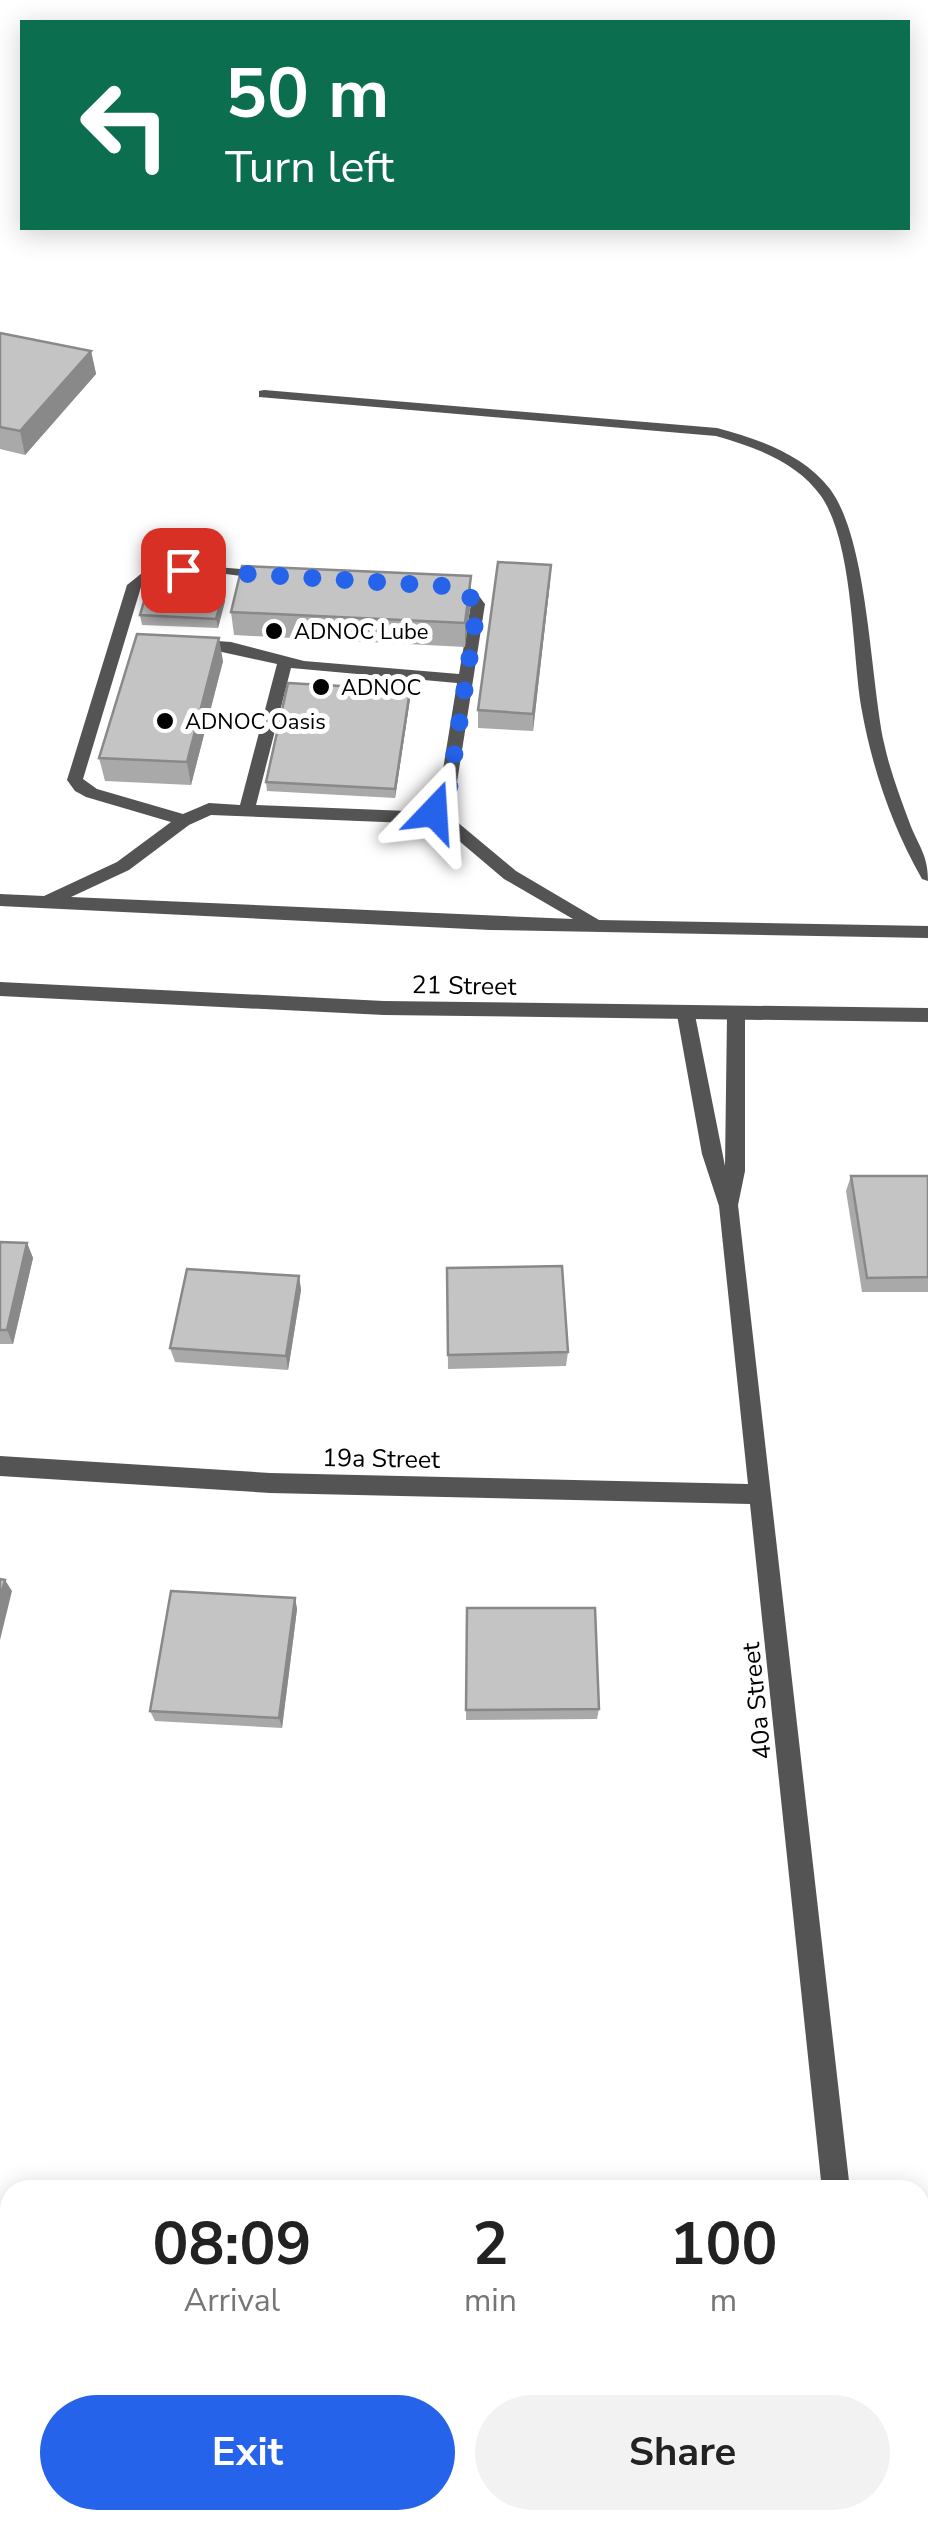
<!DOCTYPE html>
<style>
:root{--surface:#fff;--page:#f2f2f2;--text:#222;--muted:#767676;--accent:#2563eb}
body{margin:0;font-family:"Nunito Sans",sans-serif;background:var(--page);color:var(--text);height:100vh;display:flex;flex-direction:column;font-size:38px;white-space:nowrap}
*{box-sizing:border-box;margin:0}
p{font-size:32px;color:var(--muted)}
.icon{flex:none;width:55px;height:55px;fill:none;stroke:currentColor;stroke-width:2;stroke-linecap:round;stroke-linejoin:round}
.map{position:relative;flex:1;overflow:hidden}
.panel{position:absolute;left:0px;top:2180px;width:930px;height:350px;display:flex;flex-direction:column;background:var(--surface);border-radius:30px 30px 0 0;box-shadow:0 5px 25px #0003}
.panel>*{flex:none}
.top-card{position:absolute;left:20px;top:20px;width:890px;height:210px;border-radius:0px;box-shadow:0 5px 25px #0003;background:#0b6e4f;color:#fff;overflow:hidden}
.pin{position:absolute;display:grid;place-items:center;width:85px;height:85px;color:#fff;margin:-42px;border-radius:20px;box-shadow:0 5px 15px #0006}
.me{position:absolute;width:110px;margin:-55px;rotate:20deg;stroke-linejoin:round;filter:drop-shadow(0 0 8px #0008)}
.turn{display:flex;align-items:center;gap:35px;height:210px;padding:0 40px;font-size:45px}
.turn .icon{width:130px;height:130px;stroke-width:2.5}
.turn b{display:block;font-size:70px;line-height:85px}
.eta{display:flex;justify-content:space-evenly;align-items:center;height:170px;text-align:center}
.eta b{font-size:60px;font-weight:700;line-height:70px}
.button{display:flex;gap:20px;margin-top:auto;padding:20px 40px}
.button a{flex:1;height:115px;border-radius:60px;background:var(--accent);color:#fff;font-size:40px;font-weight:700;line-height:115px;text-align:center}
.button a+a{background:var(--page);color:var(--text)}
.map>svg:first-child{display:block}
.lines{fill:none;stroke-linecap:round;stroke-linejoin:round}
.service{fill:#545454;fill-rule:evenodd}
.minor{fill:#545454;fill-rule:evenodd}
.tertiary{fill:#545454;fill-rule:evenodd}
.wall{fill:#a9a9a9}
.shaded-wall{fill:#898989}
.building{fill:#c4c4c4;stroke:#898989;stroke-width:2.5}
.route{stroke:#2563eb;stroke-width:18;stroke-dasharray:0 32.4}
.poi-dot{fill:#000;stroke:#fff;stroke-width:4}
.labels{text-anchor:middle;stroke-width:10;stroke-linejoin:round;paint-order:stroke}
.far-poi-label{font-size:22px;fill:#000;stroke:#fff;text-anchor:start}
.street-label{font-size:25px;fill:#000;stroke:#fff}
</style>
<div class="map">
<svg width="928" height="2530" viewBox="0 0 928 2530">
<rect width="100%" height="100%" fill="#fff"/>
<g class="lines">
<g class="service">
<path d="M264,390L717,428C758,439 803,454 830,489C868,540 870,676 884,743C890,771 900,797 910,824C919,847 928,855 928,881L922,879C891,824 872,768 861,706C852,649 853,542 821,496C797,462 755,447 716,436L259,397V391Z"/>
<path d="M179,564L265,571L272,575L265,579C224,575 177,562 141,587L83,779L97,789L183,814L209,803L240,805L277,664L190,645V639L231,642L304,661L459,674L471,604L466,598L443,590L441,587L448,582L476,592L485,604L455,795L444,811L516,871L599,920L928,926V938L490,930L0,906V894L44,896L117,862L171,822L86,797L75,791L67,780L127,585L142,573ZM291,668L457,683L439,794L430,807L408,811L256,805ZM211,815L408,823L432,818L504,879L573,919L71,897L129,870L189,825Z"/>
</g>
<g class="minor">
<path d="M686,1008L695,1015L725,1166L727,1016L736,1009L745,1016V1171L738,1205L850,2190H822L750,1504L270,1493L0,1476V1456L270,1473L748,1484L719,1206L702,1154L677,1015Z"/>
<path d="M694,2520H734L730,2530H690Z"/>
</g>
<path class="tertiary" d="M0,982L384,1001L928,1008V1022L384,1015L0,996Z"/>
</g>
<g class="wall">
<path d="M0,333L91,351L96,374L25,455L0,449Z"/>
<path d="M550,582L533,731L478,728V710Z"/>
<path d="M224,591L225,601L218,628L142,625L140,615Z"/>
<path d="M471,600L465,647L234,635L231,612Z"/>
<path d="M223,661L191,785L105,781L99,758Z"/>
<path d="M410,690V699L395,798L267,791L266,782Z"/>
<path d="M851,1176H928V1292H862L846,1191Z"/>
<path d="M0,1242L27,1243L33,1258L13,1344H0Z"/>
<path d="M447,1268L568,1352L566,1366L448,1369Z"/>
<path d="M299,1276L301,1290L288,1370L175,1362L170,1348Z"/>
<path d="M295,1598L297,1609L282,1728L155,1721L150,1711Z"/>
<path d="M467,1608L599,1709L597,1719L466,1720Z"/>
</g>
<g class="shaded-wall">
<path d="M91,351L96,374L25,455L20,431Z"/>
<path d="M551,565L550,582L533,731V714Z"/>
<path d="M471,576V600L465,647V623Z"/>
<path d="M224,591L225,601L218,628L216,619Z"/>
<path d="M219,638L223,661L191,785L187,762Z"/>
<path d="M410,690V699L395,798V789Z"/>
<path d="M27,1243L33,1258L13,1344L7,1330Z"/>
<path d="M299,1276L301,1290L288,1370L286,1356Z"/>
<path d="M5,1580L12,1591L0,1640V1599Z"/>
<path d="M295,1598L297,1609L282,1728L279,1718Z"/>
</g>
<g class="building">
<path d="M0,333L91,351L20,431L0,427Z"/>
<path d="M498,562L551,565L533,714L478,710Z"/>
<path d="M242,566L471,576L465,623L231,612Z"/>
<path d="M148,588L224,591L216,619L140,615Z"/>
<path d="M137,634L219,638L187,762L99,758Z"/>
<path d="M288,683L410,690L395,789L266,782Z"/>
<path d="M851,1176H928V1277L867,1278Z"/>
<path d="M0,1242L27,1243L7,1330H0Z"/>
<path d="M562,1266L568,1352L448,1355L447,1268Z"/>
<path d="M187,1269L299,1276L286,1356L170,1348Z"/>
<path d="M0,1579L5,1580L0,1599Z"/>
<path d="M171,1591L295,1598L279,1718L150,1711Z"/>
<path d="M467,1608H595L599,1709L466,1710Z"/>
</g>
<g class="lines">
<path class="route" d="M183,570L444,586L459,588L478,604L448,795L434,812"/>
</g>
<g class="poi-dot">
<circle cx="274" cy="631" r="10"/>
<circle cx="321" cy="687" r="10"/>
<circle cx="165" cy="721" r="10"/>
</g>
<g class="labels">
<g class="far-poi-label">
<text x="294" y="639">ADNOC Lube</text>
<text x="341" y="695">ADNOC</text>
<text x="185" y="729">ADNOC Oasis</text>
</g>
<g class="street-label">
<text transform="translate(464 985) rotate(1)" y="9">21 Street</text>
<text transform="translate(381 1458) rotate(1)" y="9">19a Street</text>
<text transform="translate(756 1701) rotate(-96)" y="9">40a Street</text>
</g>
</g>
</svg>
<div class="pin" style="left:183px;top:570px;background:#d93025"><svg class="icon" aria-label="arrive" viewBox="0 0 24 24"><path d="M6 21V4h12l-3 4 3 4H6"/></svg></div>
<svg class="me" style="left:434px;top:812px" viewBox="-20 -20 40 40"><path d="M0-17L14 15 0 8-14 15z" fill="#2563eb" stroke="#fff" stroke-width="4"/></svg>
<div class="top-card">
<div class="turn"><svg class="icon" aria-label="left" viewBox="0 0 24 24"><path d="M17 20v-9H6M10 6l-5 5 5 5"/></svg><div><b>50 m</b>Turn left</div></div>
</div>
<section class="panel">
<div class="eta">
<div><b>08:09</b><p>Arrival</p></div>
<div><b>2</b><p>min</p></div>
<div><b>100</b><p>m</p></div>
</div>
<div class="button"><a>Exit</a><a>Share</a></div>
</section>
</div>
